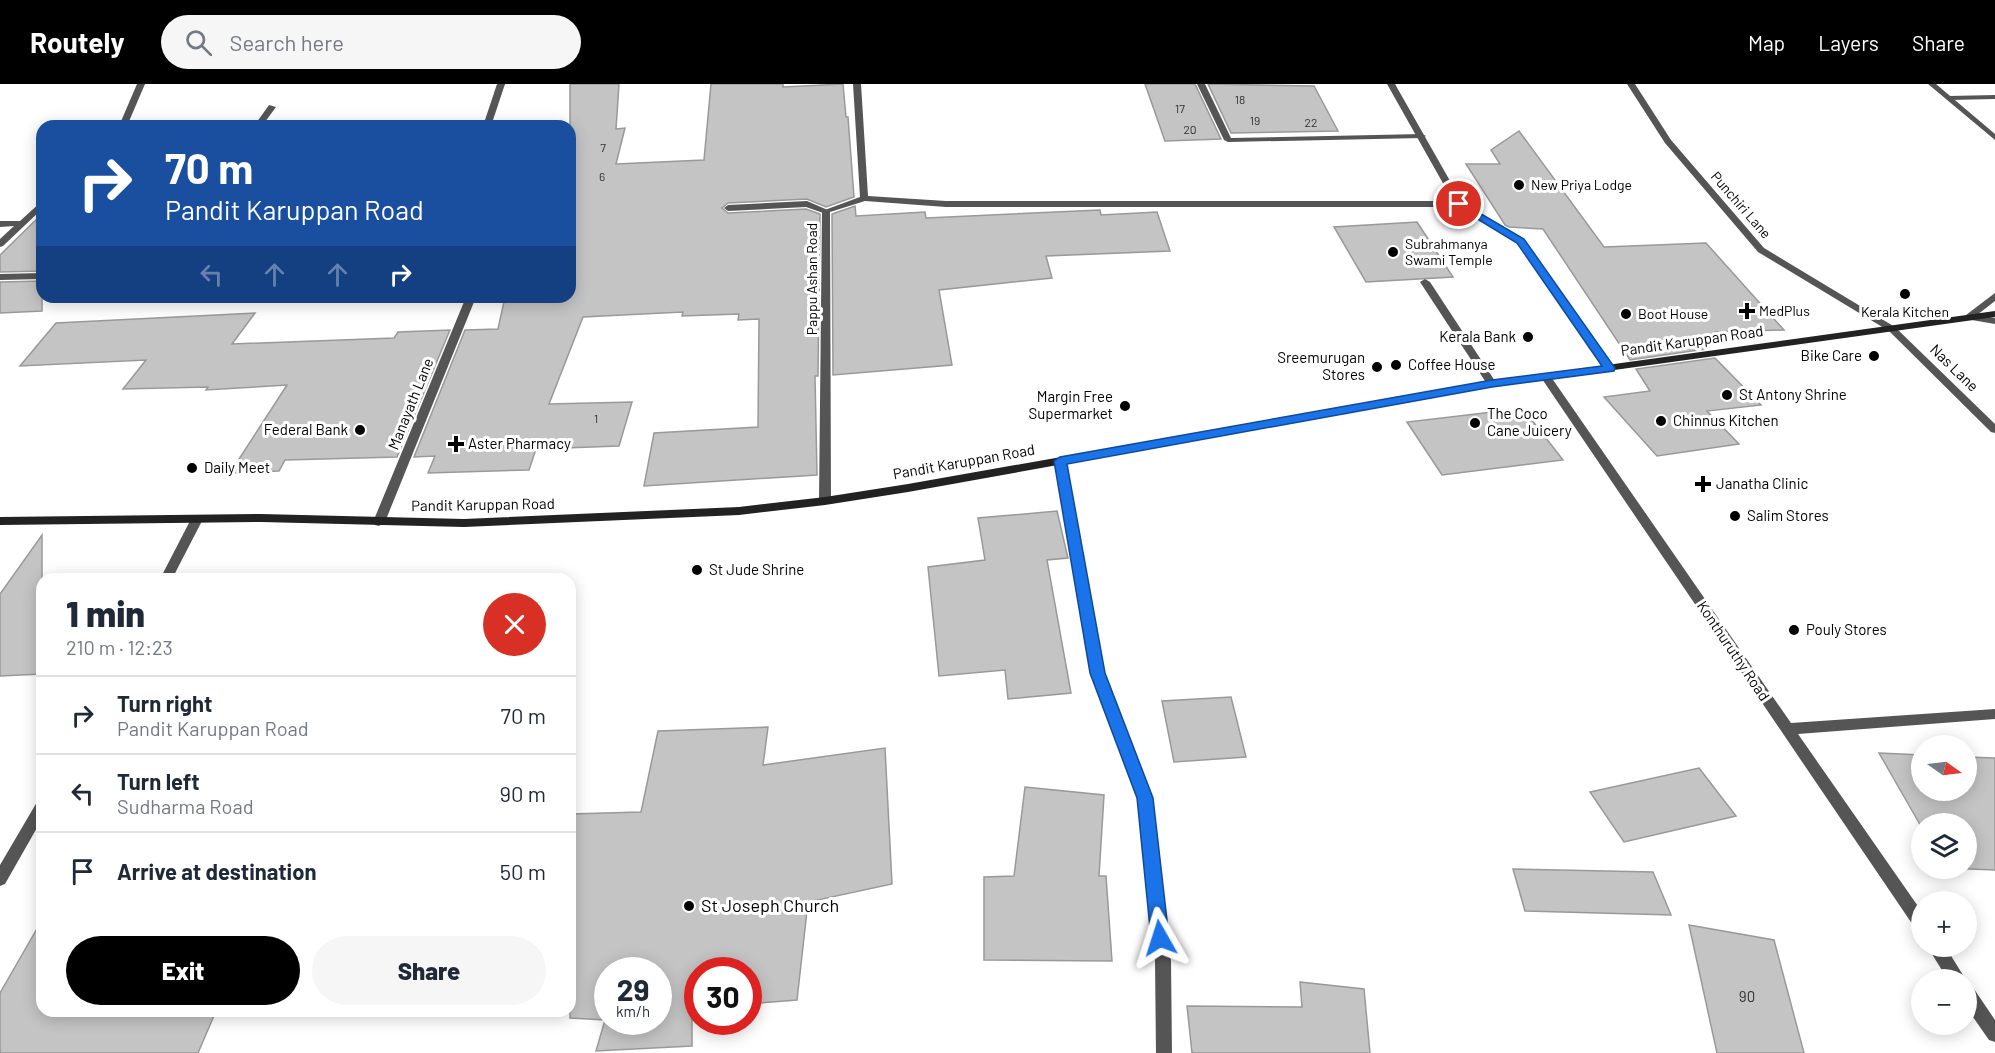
<!DOCTYPE html>
<meta charset="utf-8">
<style>
:root{--surface:#fff;--page:#f6f6f7;--text:#1f2937;--muted:#747a83;--line:#e0e1e3;--accent:#000}
body{margin:0;font-family:Barlow,sans-serif;background:var(--page);color:var(--text);height:100vh;display:flex;flex-direction:column;font-size:22px;white-space:nowrap}
*{box-sizing:border-box;margin:0}
p{font-size:20px;color:var(--muted)}
.icon{flex:none;width:33px;height:33px;fill:none;stroke:currentColor;stroke-width:2;stroke-linecap:round;stroke-linejoin:round}
.map{position:relative;flex:1;overflow:hidden}
.details{position:absolute;left:36px;top:489px;width:540px;height:444px;display:flex;flex-direction:column;background:var(--surface);border-radius:18px;box-shadow:0 3px 15px #0003}
.details>*{flex:none}
.top-card{position:absolute;left:36px;top:36px;width:540px;height:183px;border-radius:18px;box-shadow:0 3px 15px #0003;background:#1a4fa0;color:#fff;overflow:hidden}
.needle{width:39px;rotate:104deg}
.tools{position:absolute;left:1911px;top:651px;display:grid;gap:12px}
.tools a{display:grid;place-items:center;width:66px;height:66px;border-radius:50%;background:var(--surface);box-shadow:0 3px 15px #0003;font-size:30px}
.speed{position:absolute;left:594px;top:873px;display:flex;gap:12px;font-size:30px;font-weight:700;text-align:center}
.speed>*{display:grid;place-content:center;width:78px;height:78px;border-radius:50%;background:var(--surface);box-shadow:0 3px 15px #0003;line-height:1}
.speed small{font-size:15px;font-weight:400}
.speed .limit{border:9px solid #d22;background:#fff;color:#111}
.pin{position:absolute;display:grid;place-items:center;width:51px;height:51px;color:#fff;margin:-26px;border:3px solid #fff;border-radius:50%;box-shadow:0 2px 6px #0007}
.me{position:absolute;width:66px;margin:-33px;rotate:354deg;stroke-linejoin:round;filter:drop-shadow(0 0 4px #0008)}
.turn{display:flex;align-items:center;gap:21px;height:126px;padding:0 30px;font-size:27px}
.turn .icon{width:78px;height:78px;stroke-width:2.5}
.turn b{display:block;font-size:42px;line-height:51px}
.lanes{display:flex;align-items:center;height:57px;padding:0 30px;background:#0003;justify-content:center;gap:30px;direction:ltr}
.lanes .off{opacity:.35}
.round{display:grid;place-items:center;flex:none;width:63px;height:63px;border-radius:32px;background:var(--page)}
.headline{display:flex;align-items:center;justify-content:space-between;height:102px;padding:0 30px}
h1{font-size:36px;font-weight:800;line-height:45px}
.button{display:flex;gap:12px;margin-top:auto;padding:12px 30px}
.button a{flex:1;height:69px;border-radius:36px;background:var(--accent);color:#fff;font-size:24px;font-weight:800;line-height:69px;text-align:center}
.button a+a{background:var(--page);color:var(--text)}
ul{padding:0;list-style:none}
li{display:flex;align-items:center;gap:18px;height:78px;padding:0 30px;border-top:2px solid var(--line)}
li div{flex:1}
li b{display:block;font-size:22px}
li em{font-style:normal}
header{display:flex;align-items:center;gap:36px;box-sizing:border-box;height:84px;padding:0 30px;background:var(--accent);color:#fff}
header strong{font-size:28px}
nav{display:flex;gap:33px;margin-inline-start:auto;font-size:21px}
.search{width:420px;height:54px;background:var(--page);display:flex;align-items:center;gap:15px;box-sizing:border-box;padding:0 21px;border-radius:33px;color:var(--muted);font-size:22px}
.map>svg:first-child{display:block}
.building{fill:#c4c4c4;stroke:#999;stroke-width:1.5;fill-rule:evenodd}
.lines{fill:none;stroke-linecap:round;stroke-linejoin:round}
.lane{fill:#555;fill-rule:evenodd}
.street{fill:#555;fill-rule:evenodd}
.secondary{fill:#222;fill-rule:evenodd}
.route{fill:#1a73e8;stroke:#114b97;stroke-width:1.5}
.poi-dot{fill:#000;stroke:#fff;stroke-width:2}
.labels{text-anchor:middle;stroke-width:6;stroke-linejoin:round;paint-order:stroke}
.number-label{font-size:12px;fill:#313131}
.far-poi-label{font-size:14px;fill:#000;stroke:#fff;text-anchor:start}
.far-street-label{font-size:14px;fill:#000;stroke:#fff}
.poi-label{font-size:15px;fill:#000;stroke:#fff;text-anchor:start}
.street-label{font-size:15px;fill:#000;stroke:#fff}
.near-number-label{font-size:15px;fill:#313131}
.near-poi-label{font-size:18px;fill:#000;stroke:#fff;text-anchor:start}
</style>
<header>
<strong>Routely</strong>
<div class="search"><svg class="icon" aria-label="search" viewBox="0 0 24 24"><circle cx="10" cy="10" r="6"/><path d="M15 15l6 6"/></svg>Search here</div>
<nav><a>Map</a><a>Layers</a><a>Share</a></nav>
</header>
<div class="map">
<svg width="1995" height="969" viewBox="0 0 1995 969">
<rect width="100%" height="100%" fill="#fff"/>
<g class="building">
<path d="M570,0H619L616,45L625,44L616,80L704,76L711,0H783V3L843,0L846,33H848L854,113L826,123L807,115L728,119L722,124L728,129L806,125L820,130L818,292H815L817,391L644,402L654,349L758,343L759,235L738,236L739,230L682,232L683,228L583,233L549,320L632,318L619,362L536,365L529,386L428,389L435,372L414,373L465,246L498,245L505,213H570Z"/>
<path d="M1145,0H1195L1221,55L1165,57Z"/>
<path d="M1208,0L1314,2L1338,47L1231,49Z"/>
<path d="M1519,47L1604,163L1706,159L1784,246L1715,248L1717,251L1693,252L1706,265L1630,276L1543,145L1509,143L1505,141L1466,80H1500L1491,66Z"/>
<path d="M855,122L856,132L925,128L926,134L1100,126L1101,131L1157,128L1170,167L1046,172L1052,194L939,206L952,281L833,291L832,130Z"/>
<path d="M42,130V187L0,188V171Z"/>
<path d="M1417,138L1453,193L1366,198L1334,143Z"/>
<path d="M42,197V227L0,229V198Z"/>
<path d="M255,229L232,260L394,254L398,248L450,246L397,373L285,376L279,387L230,389L287,301L206,306L208,303L123,305L146,276L20,282L56,239Z"/>
<path d="M1715,274L1761,321L1707,327L1739,360L1657,372L1604,313L1650,307L1636,285Z"/>
<path d="M1501,327L1531,335L1563,376L1442,391L1407,338Z"/>
<path d="M1057,427L1068,474L1047,476L1071,609L1008,615L1005,586L939,592L928,483L985,476L978,434Z"/>
<path d="M42,451V590L0,592V510Z"/>
<path d="M1231,613L1246,673L1174,678L1162,617Z"/>
<path d="M768,643L763,681L885,664L892,800L808,818L797,916L748,920V886H698V923L692,924V962L596,967L605,936L570,934V730L641,728L658,647ZM608,886H658V938H608Z"/>
<path d="M1879,669L1922,671V706H1966V673L1995,674V786L1944,784H1966V740H1922V744Z"/>
<path d="M1699,684L1736,732L1624,758L1590,708Z"/>
<path d="M1025,703L1104,711L1099,792H1106L1112,877L984,876V793L1014,792Z"/>
<path d="M1513,785L1653,788L1671,831L1525,827Z"/>
<path d="M42,836V927H216L198,969H0V909Z"/>
<path d="M1689,841L1774,856L1804,969H1717Z"/>
<path d="M1300,898L1364,905L1370,969H1192L1187,922L1302,923Z"/>
</g>
<g class="lines">
<g class="lane">
<path d="M1197,0H1205L1231,54L1422,50L1426,52L1422,54L1228,58L1224,56Z"/>
<path d="M1627,0H1635L1671,56L1764,164L1895,243L1995,340V349L1991,348L1889,247L1758,168L1665,59Z"/>
<path d="M1995,11V15L1949,16L1945,14L1949,12Z"/>
<path d="M807,117L830,127L826,130L806,123L728,127L724,124L728,121Z"/>
<path d="M42,189V195L0,196V190Z"/>
<path d="M1425,195L1430,198L1497,300L1496,302L1492,303L1487,300L1420,198Z"/>
</g>
<g class="street">
<path d="M137,0H145L127,42H119Z"/>
<path d="M497,0H505L491,42H483Z"/>
<path d="M853,0H861L868,112L946,117H1453L1387,0H1395L1462,118L1524,155L1615,284L1614,286H1606L1518,159L1457,123H946L865,117L830,128L831,417L829,420H821L819,417L822,127L860,113Z"/>
<path d="M1928,0H1936L1995,50V56Z"/>
<path d="M269,21L276,23L262,42H254Z"/>
<path d="M42,117V125L3,162L0,163V155L14,142L0,143V137H20Z"/>
<path d="M1995,209V217L1977,231L1995,234V240L1966,235V231Z"/>
<path d="M466,213H476L385,438L379,442L375,441L373,438Z"/>
<path d="M1545,289L1549,290L1791,639L1995,625V635L1798,650L1922,828V849L1917,847L1540,292Z"/>
<path d="M1060,373L1065,377L1105,589L1152,714L1171,877L1172,969H1156L1155,877L1138,714L1091,589L1055,377Z"/>
<path d="M197,431L203,435L172,495H160L191,435Z"/>
<path d="M42,716V735L5,800L0,802V781L37,718Z"/>
<path d="M1927,862H1945L1966,896H1948Z"/>
<path d="M1966,900L1972,902L1995,936V958L1989,956L1966,923Z"/>
</g>
<path class="secondary" d="M1995,227V233L1492,303L908,408L825,421L739,431L464,443L261,438L0,441V433L261,430L464,435L739,423L825,413L908,400L1492,297Z"/>
</g>
<path class="route" d="M1459,117L1524,155L1615,284L1614,287L1492,303L1067,380L1105,589L1153,714L1169,854L1167,859L1160,862L1154,859L1151,854L1137,714L1090,589L1054,377L1060,373L1492,296L1602,282L1517,159L1456,122V118Z"/>
<g class="poi-dot">
<circle cx="1519" cy="101" r="6"/>
<circle cx="1393" cy="168" r="6"/>
<circle cx="1905" cy="210" r="6"/>
<path d="M1744 218h6v6h6v6h-6v6h-6v-6h-6v-6h6z"/>
<circle cx="1626" cy="230" r="6"/>
<circle cx="1528" cy="253" r="6"/>
<circle cx="1874" cy="272" r="6"/>
<circle cx="1396" cy="281" r="6"/>
<circle cx="1377" cy="283" r="6"/>
<circle cx="1727" cy="311" r="6"/>
<circle cx="1125" cy="322" r="6"/>
<circle cx="1661" cy="337" r="6"/>
<circle cx="1475" cy="339" r="6"/>
<circle cx="360" cy="346" r="6"/>
<path d="M453 351h6v6h6v6h-6v6h-6v-6h-6v-6h6z"/>
<circle cx="192" cy="384" r="6"/>
<path d="M1700 391h6v6h6v6h-6v6h-6v-6h-6v-6h6z"/>
<circle cx="1735" cy="432" r="6"/>
<circle cx="697" cy="486" r="6"/>
<circle cx="1794" cy="546" r="6"/>
<circle cx="689" cy="822" r="6"/>
</g>
<g class="labels">
<g class="number-label">
<text x="1240" y="20">18</text>
<text x="1180" y="29">17</text>
<text x="1255" y="41">19</text>
<text x="1311" y="43">22</text>
<text x="1190" y="50">20</text>
<text x="603" y="68">7</text>
<text x="602" y="97">6</text>
<text x="596" y="339">1</text>
</g>
<g class="far-poi-label">
<text x="1531" y="106">New Priya Lodge</text>
<text x="1405" y="165">Subrahmanya<tspan x="1405" dy="16">Swami Temple</tspan></text>
<text x="1759" y="232">MedPlus</text>
<text x="1905" y="233" text-anchor="middle">Kerala Kitchen</text>
<text x="1638" y="235">Boot House</text>
</g>
<g class="far-street-label">
<text transform="translate(1741 121) rotate(49)" y="5">Punchiri Lane</text>
<text transform="translate(812 195) rotate(-90)" y="5">Pappu Ashan Road</text>
</g>
<g class="poi-label">
<text x="1516" y="258" text-anchor="end">Kerala Bank</text>
<text x="1862" y="277" text-anchor="end">Bike Care</text>
<text x="1365" y="279" text-anchor="end">Sreemurugan<tspan x="1365" dy="17">Stores</tspan></text>
<text x="1408" y="286">Coffee House</text>
<text x="1739" y="316">St Antony Shrine</text>
<text x="1113" y="318" text-anchor="end">Margin Free<tspan x="1113" dy="17">Supermarket</tspan></text>
<text x="1487" y="335">The Coco<tspan x="1487" dy="17">Cane Juicery</tspan></text>
<text x="1673" y="342">Chinnus Kitchen</text>
<text x="348" y="351" text-anchor="end">Federal Bank</text>
<text x="468" y="365">Aster Pharmacy</text>
<text x="204" y="389">Daily Meet</text>
<text x="1716" y="405">Janatha Clinic</text>
<text x="1747" y="437">Salim Stores</text>
<text x="709" y="491">St Jude Shrine</text>
<text x="1806" y="551">Pouly Stores</text>
</g>
<g class="street-label">
<text transform="translate(1692 257) rotate(-8)" y="5">Pandit Karuppan Road</text>
<text transform="translate(1954 284) rotate(44)" y="5">Nas Lane</text>
<text transform="translate(411 320) rotate(-68)" y="5">Manayath Lane</text>
<text transform="translate(964 378) rotate(-10)" y="5">Pandit Karuppan Road</text>
<text transform="translate(483 421) rotate(-1)" y="5">Pandit Karuppan Road</text>
<text transform="translate(1733 567) rotate(56)" y="5">Konthuruthy Road</text>
</g>
<g class="near-number-label">
<text x="1747" y="918">90</text>
</g>
<g class="near-poi-label">
<text x="701" y="828">St Joseph Church</text>
</g>
</g>
</svg>
<div class="tools">
<a><svg class="needle" viewBox="-14 -14 28 28"><path d="M0-13l5 13h-10z" fill="#e53935"/><path d="M0 13l5-13h-10z" fill="#747a83"/></svg></a>
<a><svg class="icon" aria-label="layers" viewBox="0 0 24 24"><path d="M12 4l9 5-9 5-9-5zM3 14l9 5 9-5"/></svg></a>
<a>+</a>
<a>−</a>
</div>
<div class="speed"><div>29<small>km/h</small></div><div class="limit">30</div></div>
<div class="pin" style="left:1459px;top:120px;background:#d93025"><svg class="icon" aria-label="arrive" viewBox="0 0 24 24"><path d="M6 21V4h12l-3 4 3 4H6"/></svg></div>
<svg class="me" style="left:1160px;top:854px" viewBox="-20 -20 40 40"><path d="M0-17L14 15 0 8-14 15z" fill="#1a73e8" stroke="#fff" stroke-width="4"/></svg>
<div class="top-card">
<div class="turn"><svg class="icon" aria-label="right" viewBox="0 0 24 24"><path d="M7 20v-9h11M14 6l5 5-5 5"/></svg><div><b>70 m</b>Pandit Karuppan Road</div></div>
<div class="lanes"><svg class="icon off" aria-label="left" viewBox="0 0 24 24"><path d="M17 20v-9H6M10 6l-5 5 5 5"/></svg><svg class="icon off" aria-label="ahead" viewBox="0 0 24 24"><path d="M12 20V5M6 11l6-6 6 6"/></svg><svg class="icon off" aria-label="ahead" viewBox="0 0 24 24"><path d="M12 20V5M6 11l6-6 6 6"/></svg><svg class="icon" aria-label="right" viewBox="0 0 24 24"><path d="M7 20v-9h11M14 6l5 5-5 5"/></svg></div>
</div>
<section class="details">
<div class="headline"><div><h1>1 min</h1><p>210 m · 12:23</p></div><a class="round" style="background:#d93025;color:#fff"><svg class="icon" aria-label="close" viewBox="0 0 24 24"><path d="M6 6l12 12M18 6L6 18"/></svg></a></div>
<ul>
<li><svg class="icon" aria-label="right" viewBox="0 0 24 24"><path d="M7 20v-9h11M14 6l5 5-5 5"/></svg><div><b>Turn right</b><p>Pandit Karuppan Road</p></div><em>70 m</em></li>
<li><svg class="icon" aria-label="left" viewBox="0 0 24 24"><path d="M17 20v-9H6M10 6l-5 5 5 5"/></svg><div><b>Turn left</b><p>Sudharma Road</p></div><em>90 m</em></li>
<li><svg class="icon" aria-label="arrive" viewBox="0 0 24 24"><path d="M6 21V4h12l-3 4 3 4H6"/></svg><div><b>Arrive at destination</b></div><em>50 m</em></li>
</ul>
<div class="button"><a>Exit</a><a>Share</a></div>
</section>
</div>
